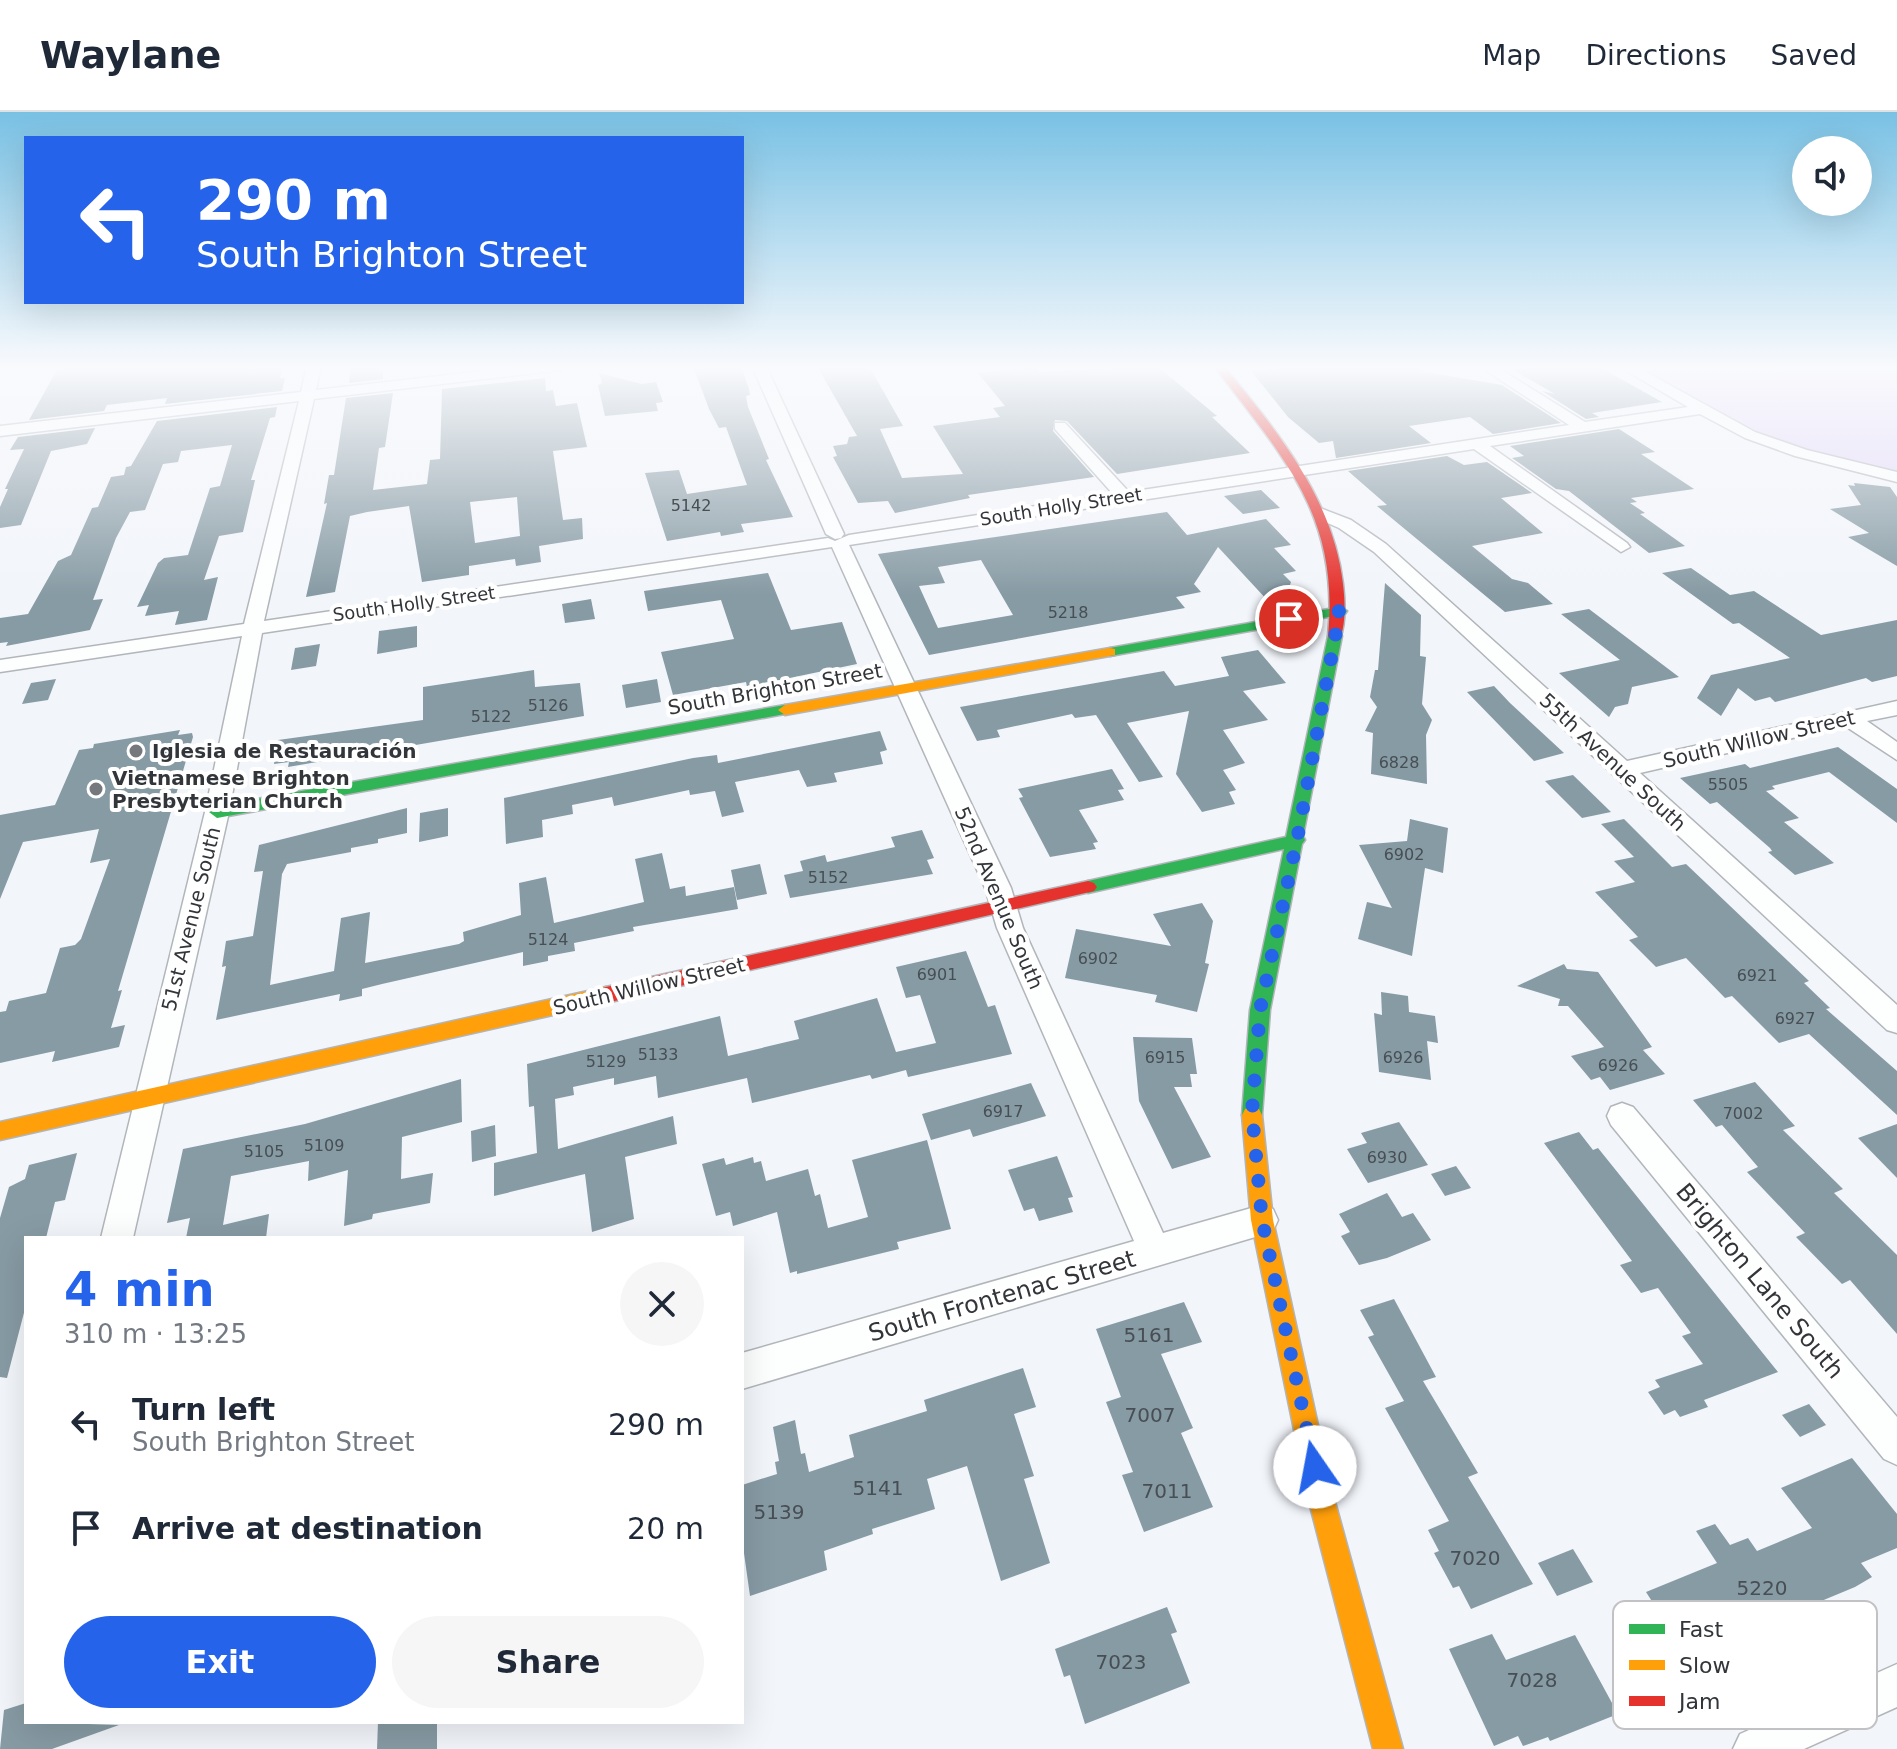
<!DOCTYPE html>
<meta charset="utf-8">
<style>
:root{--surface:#fff;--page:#f6f6f7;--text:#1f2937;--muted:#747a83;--line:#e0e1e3;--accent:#2563eb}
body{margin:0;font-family:"DejaVu Sans",sans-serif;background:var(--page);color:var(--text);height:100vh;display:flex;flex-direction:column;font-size:30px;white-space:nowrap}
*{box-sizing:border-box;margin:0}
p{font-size:26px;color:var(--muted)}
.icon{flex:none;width:44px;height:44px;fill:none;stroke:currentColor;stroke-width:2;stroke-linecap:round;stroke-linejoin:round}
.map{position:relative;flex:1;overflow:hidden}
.side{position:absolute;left:24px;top:1124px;width:720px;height:488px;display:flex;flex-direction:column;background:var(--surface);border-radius:0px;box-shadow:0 8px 32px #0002}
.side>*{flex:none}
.top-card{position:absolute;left:24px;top:24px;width:720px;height:168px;border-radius:0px;box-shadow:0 8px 32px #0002;background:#2563eb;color:#fff;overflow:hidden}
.buttons{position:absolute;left:1792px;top:24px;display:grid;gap:16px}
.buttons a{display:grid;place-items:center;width:80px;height:80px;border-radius:50%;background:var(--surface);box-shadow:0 8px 32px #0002;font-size:40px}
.pin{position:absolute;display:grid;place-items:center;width:68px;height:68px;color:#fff;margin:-34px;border:4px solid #fff;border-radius:50%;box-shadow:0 2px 8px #0007}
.me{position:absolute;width:88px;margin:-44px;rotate:348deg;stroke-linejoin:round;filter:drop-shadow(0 0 6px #0008)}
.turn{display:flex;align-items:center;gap:28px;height:168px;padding:0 40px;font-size:36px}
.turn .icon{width:104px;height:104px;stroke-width:2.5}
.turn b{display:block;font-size:56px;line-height:68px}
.round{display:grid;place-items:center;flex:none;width:84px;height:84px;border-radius:42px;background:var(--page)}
.headline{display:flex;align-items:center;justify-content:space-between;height:136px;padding:0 40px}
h1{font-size:48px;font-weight:600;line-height:60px;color:var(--accent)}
.primary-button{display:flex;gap:16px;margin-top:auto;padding:16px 40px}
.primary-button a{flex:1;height:92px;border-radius:48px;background:var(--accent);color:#fff;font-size:32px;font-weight:600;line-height:92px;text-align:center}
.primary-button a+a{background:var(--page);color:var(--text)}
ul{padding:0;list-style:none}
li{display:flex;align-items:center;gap:24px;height:104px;padding:0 40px}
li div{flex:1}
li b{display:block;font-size:30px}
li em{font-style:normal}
header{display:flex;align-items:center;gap:48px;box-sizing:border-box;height:112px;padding:0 40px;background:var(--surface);border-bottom:2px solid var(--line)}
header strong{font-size:38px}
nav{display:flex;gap:44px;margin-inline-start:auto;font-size:28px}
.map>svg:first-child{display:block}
.green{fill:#e1d6f7}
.building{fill:#879ba4;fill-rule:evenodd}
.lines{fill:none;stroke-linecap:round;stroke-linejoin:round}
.street-casing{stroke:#b2b5b9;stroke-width:3}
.fast-casing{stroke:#b2b5b9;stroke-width:3}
.slow-casing{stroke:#b2b5b9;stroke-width:3}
.jam-casing{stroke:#b2b5b9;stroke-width:3}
.street{fill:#fdfefe;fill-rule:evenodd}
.fast{fill:#30b455;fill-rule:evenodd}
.slow{fill:#ff9f0a;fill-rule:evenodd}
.jam{fill:#e5322d;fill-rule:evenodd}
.route{stroke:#2563eb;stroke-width:14;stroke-dasharray:0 25.2}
.poi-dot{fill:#75787d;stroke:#fff;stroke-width:3}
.labels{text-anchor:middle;stroke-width:8;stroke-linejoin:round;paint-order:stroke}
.number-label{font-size:16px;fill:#474e54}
.far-street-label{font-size:18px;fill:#323539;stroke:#fff}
.street-label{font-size:20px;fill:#323539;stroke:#fff}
.poi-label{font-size:20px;font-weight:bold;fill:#323539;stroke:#fff;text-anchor:start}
.near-number-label{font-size:20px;fill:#474e54}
.near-street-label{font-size:24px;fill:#323539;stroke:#fff}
.key{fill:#fff;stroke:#c2c2c4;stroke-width:2}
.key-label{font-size:22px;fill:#323539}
</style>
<header>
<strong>Waylane</strong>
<nav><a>Map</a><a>Directions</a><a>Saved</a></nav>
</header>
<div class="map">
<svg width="1897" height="1637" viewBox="0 0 1897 1637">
<rect width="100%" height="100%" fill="#f2f5fa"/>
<path class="green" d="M1634,254H1897V359L1802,337L1745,316Z"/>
<g class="building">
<path d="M59,254H283L280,266H285L282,279L165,292L167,286L107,293L104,299L29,308Z"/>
<path d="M351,254H377V258L383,260V267L349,271Z"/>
<path d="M693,254H741L749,277L750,283L746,284L748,295L769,347L766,348L793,405L741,412L744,420L721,424L720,420L667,429L645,361L679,358L687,382L747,373L726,315L719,316L709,297Z"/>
<path d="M817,254H869L903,314L880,317L902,366L963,362L933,314L1000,305L993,296L1005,294L978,261L1036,255L1040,260L1157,254L1217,304L1212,305L1250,341L1117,362L1067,309L1055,308L1053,319L1094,365L968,383L970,386L895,401L888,389L858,391L833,345L837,344L833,334L847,332L849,325L857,324Z"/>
<path d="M1300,254H1422L1420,259L1502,273L1561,311L1493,322L1470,305L1409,314L1431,331L1336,346L1333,329L1319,331L1288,305L1251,259Z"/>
<path d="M1506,254H1598L1662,290L1592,301L1599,305L1586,307L1542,279L1555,282Z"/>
<path d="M599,261L642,272L656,270L663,290L656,291L658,299L605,304L598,273L602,271Z"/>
<path d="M545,266L546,279L553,278L556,294L577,291L587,335L553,339L563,408L582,406L583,427L539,434L541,450L516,454L515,447L469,454V463L422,470L409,394L367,400L350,404L335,480L306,485L327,391L324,392L329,363H334L346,286L393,281L385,335L379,336L373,378L427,372L430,348L440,347L442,277ZM517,385L520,424L475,431L470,390Z"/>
<path d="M277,295L275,305L270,306L251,368H255L243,420L219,424L204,468L218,465L207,508L175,513L179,499L145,504L149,493L137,495L158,451L164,446L188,443L210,376L220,374L232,333L181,339L178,350L163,352L145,398L130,400L116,426L93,488L103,487L90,518L6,534L8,530L0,531V506L28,502L58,449L71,443L92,396L98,395L111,365L124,363L126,355L131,354L157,309Z"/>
<path d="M95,316L87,332L51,339L21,413L0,416V395L8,377H5L24,337L10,338L18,325Z"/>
<path d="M1619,317L1655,340L1641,342L1694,377L1631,386L1637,390L1630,391L1645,401L1640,402L1685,434L1649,441L1569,379L1556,377L1512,346L1524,344L1510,334Z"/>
<path d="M1447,344L1464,353L1487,350L1532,381L1501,386L1543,421L1472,434L1512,467L1528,471L1553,492L1505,500L1377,394L1387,393L1348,359Z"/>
<path d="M1854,371L1890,375L1897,385V454L1848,425L1869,421L1830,397L1861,393L1848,373L1855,374Z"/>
<path d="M1261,378L1280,396L1243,402L1224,384Z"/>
<path d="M1167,400L1187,423L1266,407L1291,433L1274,436L1296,459L1283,462L1291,470L1286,485L1269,490L1218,435L1194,472L1201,480L1176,485L1185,496L929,543L878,442ZM981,448L1013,503L938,516L919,474L945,471L938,455Z"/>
<path d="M1691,456L1730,483L1754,479L1821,523L1897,508V564L1872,570L1866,566L1775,590L1770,585L1755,589L1738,576L1721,604L1697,586L1711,563L1790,546L1739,511L1733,512L1662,461Z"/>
<path d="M768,461L791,518L842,510L857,552L747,575L746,570L673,583L661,540L734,527L721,488L648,499L644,479Z"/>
<path d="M1385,471L1421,503L1420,544L1426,545L1422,592L1432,608L1426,623L1427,672L1371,662L1373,621L1365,619L1377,595L1370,585L1375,558H1378Z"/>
<path d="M591,487L595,507L565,511L562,492Z"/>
<path d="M1589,497L1679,565L1632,575L1628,592L1615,595L1609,605L1559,561L1620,548L1561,502Z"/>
<path d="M417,514V535L377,542L379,519Z"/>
<path d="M320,532L316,554L291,558L295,536Z"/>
<path d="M1258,538L1286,571L1243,579L1268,608L1223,618L1245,651L1223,658L1236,678L1229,680L1235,692L1202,700L1176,662L1189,599L1127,611L1163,665L1139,670L1096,603L1075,606L1072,602L997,618L1000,625L977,629L960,595L1164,559L1175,574L1229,564L1221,545Z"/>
<path d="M534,558L535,575L580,571L584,604L288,655L289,650L274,652L278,628L423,608V575Z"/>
<path d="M56,567L48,588L22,592L31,571Z"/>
<path d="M657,567L661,590L626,596L622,573Z"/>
<path d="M1494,574L1510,591L1564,641L1534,649L1467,580Z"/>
<path d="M180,618L178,623L192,621L193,625L118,879L122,878L111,916L125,913L119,935L52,950L55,939L0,951V900L6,899L9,889L46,881L60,836L75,833L81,827L110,747L90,751L99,717L23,730L0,787V703L55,693L79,638L93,636L94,632Z"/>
<path d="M880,619L887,638L880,640L883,652L834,661L837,670L807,675L799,658L735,670L744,700L722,705L715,679L690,683L689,678L614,694L612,685L572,693L573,702L542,708L543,725L506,732L504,686L693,646L717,643L718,651Z"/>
<path d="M1838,635L1897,677V711L1829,660L1772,674L1775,677L1766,679L1799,706L1784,710L1834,751L1795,763L1768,740L1772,739L1770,736L1717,690L1710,692L1680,666L1745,652L1750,656Z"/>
<path d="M1112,657L1124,677L1118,678L1124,688L1079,698L1098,730L1093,731L1096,737L1050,745L1019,686L1023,685L1018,677Z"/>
<path d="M1573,663L1611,700L1582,706L1545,669Z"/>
<path d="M407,696V721L378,727V731L351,736V740L287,752L282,762L270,873L334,859L341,806L370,800L365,851L459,832L464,829L463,820L521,803L519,771L546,765L554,811L644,790L635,747L662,741L670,777L685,774L686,784L734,775L738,797L633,815L634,819L574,831L575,839L548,844V849L523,854V840L382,872L362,877V884L339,889L340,882L216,908L226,854L222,855L226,829L253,824L263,759L254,760L259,733Z"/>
<path d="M448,696V724L419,730L420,701Z"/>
<path d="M1410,707L1448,716L1443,761L1425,756L1412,844L1358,827L1367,790L1392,796L1359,733L1407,729Z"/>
<path d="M1624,707L1672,755L1686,752L1809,869L1804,871L1830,896L1826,897L1897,959V1003L1809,922L1779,931L1732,884L1725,886L1686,846L1656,855L1629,828L1638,825L1595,780L1635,770L1614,749L1634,745L1601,712Z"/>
<path d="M922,718L934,746L927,748L933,762L790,786L784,763L803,759L800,749L825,743L827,750L895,735L891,725Z"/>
<path d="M760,752L767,782L737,788L731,758Z"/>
<path d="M1202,791L1213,809L1205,851L1209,852L1197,900L1155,890L1157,883L1065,866L1076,817L1171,834L1153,802Z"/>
<path d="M966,839L988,895L995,893L1012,942L908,965L906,958L872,967L870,963L752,991L747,966L658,986L656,964L614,973V966L573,975L574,983L555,987L558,1037L673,1004L677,1032L625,1045L634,1107L592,1120L585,1062L494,1084V1051L537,1041L534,994L529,995L527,952L720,904L728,944L799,927L794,909L877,886L896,940L936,931L920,883L906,886L896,855Z"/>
<path d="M1564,852L1567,857L1598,860L1652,935L1643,938L1665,962L1610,978L1600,965L1591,968L1571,944L1604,935L1568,894H1558L1560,887L1517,874Z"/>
<path d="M1381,880L1408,884L1409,900L1435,904L1438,931L1427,929L1431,968L1379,960L1374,901L1382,903Z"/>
<path d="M1133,925L1192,926L1197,962H1190L1192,975H1174L1211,1045L1172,1057L1139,989Z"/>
<path d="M461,967L462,1010L402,1025L401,1067L433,1061L430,1091L373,1102L372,1107L344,1114L348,1058L308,1069L309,1049L231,1064L223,1113L269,1102L266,1126H186L190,1106L167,1111L183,1037L305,1012Z"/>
<path d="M1755,970L1795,1014L1783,1018L1843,1077L1834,1081L1897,1143V1222L1850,1168L1842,1172L1796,1125L1805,1121L1747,1060L1758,1055L1722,1013L1716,1015L1693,988Z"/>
<path d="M1031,971L1046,1004L973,1025L970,1017L931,1028L922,1002Z"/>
<path d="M1399,1010L1428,1053L1368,1071L1347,1037L1367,1031L1361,1021Z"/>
<path d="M1897,1012V1066L1858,1026Z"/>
<path d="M495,1013L496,1044L472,1050L471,1019Z"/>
<path d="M1579,1020L1593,1038L1598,1036L1778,1260L1704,1288L1708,1295L1680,1305L1675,1298L1664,1303L1648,1280L1660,1275L1655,1268L1703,1252L1682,1224L1691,1221L1658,1176L1641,1181L1620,1153L1632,1149L1544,1031Z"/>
<path d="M927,1028L951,1117L897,1130L899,1137L797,1162V1159L790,1161L777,1100L733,1114L730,1100L716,1104L702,1052L724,1046L726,1053L753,1045L754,1051L761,1049L766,1069L808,1057L815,1084L820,1082L828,1116L868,1105L852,1048Z"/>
<path d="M77,1041L65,1088L55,1090L46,1126H26V1193L7,1266L0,1265V1106L9,1075L25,1067L29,1053Z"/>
<path d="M1057,1044L1073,1085L1068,1086L1073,1100L1039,1109L1034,1096L1024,1099L1008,1058Z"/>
<path d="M1456,1054L1471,1076L1445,1084L1431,1062Z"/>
<path d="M1387,1081L1402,1105L1413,1101L1431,1128L1387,1146L1359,1153L1341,1124L1350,1120L1339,1102Z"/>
<path d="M1394,1187L1436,1265L1423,1269L1478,1361L1468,1365L1533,1472L1471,1497L1459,1474L1453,1476L1434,1441L1439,1439L1428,1418L1449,1409L1385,1296L1404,1289L1368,1225L1374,1223L1360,1198Z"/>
<path d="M1184,1190L1202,1230L1161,1242L1193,1316L1181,1321L1213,1395L1144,1420L1122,1363L1133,1360L1106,1290L1121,1285L1096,1217Z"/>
<path d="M1023,1256L1036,1295L1014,1302L1034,1364L1024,1367L1050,1451L1001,1469L967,1354L927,1367L935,1397L872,1417L873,1422L824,1439L827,1458L750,1484L742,1427V1373L777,1362L775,1350L779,1349L773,1315L795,1308L801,1342L805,1341L809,1360L854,1345L849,1323L927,1299L924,1288Z"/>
<path d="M1809,1292L1826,1313L1800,1325L1782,1303Z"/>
<path d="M1852,1346L1897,1402V1436L1861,1451L1872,1465L1855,1475L1790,1502L1793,1507L1688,1546L1646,1480L1717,1451L1696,1419L1715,1412L1730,1433L1748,1426L1757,1439L1812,1416L1781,1376Z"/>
<path d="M1573,1437L1593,1470L1557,1484L1538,1451Z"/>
<path d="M1167,1495L1177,1520L1171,1522L1190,1571L1085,1612L1070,1563L1064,1565L1055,1537Z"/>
<path d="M1492,1522L1506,1548L1575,1523L1618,1602L1550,1629L1548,1625L1523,1634L1518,1624L1494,1634L1449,1537Z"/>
<path d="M26,1591V1610L119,1613L52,1637H0L4,1598Z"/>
<path d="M378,1610H437V1637H377Z"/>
</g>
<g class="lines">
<defs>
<g id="street">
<path d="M307,254H321L316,278L527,254H568L561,258L314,287L264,509L828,426L835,429L849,423L1113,382L1055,317V311H1065L1129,380L1569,313L1479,254H1495L1585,310L1688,295L1618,254H1635L1755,320L1807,338L1897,360V370L1795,344L1745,326L1700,302L1490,334L1627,431L1630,435L1621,440L1474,337L849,433L1011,776L1023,816L1163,1121L1262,1093L1273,1097L1278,1108L1273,1119L1262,1123L742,1277V1241L1134,1129L997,816L985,776L832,435L262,521L229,700L133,1126H101L205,700L242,524L0,560V548L244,512L299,289L0,324V314L301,280Z"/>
<path d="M752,254H766L844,422L841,426L835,427L826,422Z"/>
<path d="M1320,396L1351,408L1386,432L1627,649L1897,589V603L1867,609L1897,630V648L1845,614L1640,661L1897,893V921L1887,918L1374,440L1339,416L1314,405V397Z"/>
<path d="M1622,991L1633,995L1897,1305V1353L1884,1347L1611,1013L1607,1004L1611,995Z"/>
<path d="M1897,1552V1595L1804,1637H1733L1740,1622Z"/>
</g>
<g id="fast">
<path d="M1340,495L1347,499L1345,502L1110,544L1103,540L1110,536Z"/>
<path d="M1335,520L1342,524L1303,724L1305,728L1302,732L1270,898L1262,1003L1259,1009L1252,1012L1245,1009L1242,1003L1250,898L1284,737L1088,781L1079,775L1088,769L1286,725L1328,524Z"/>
<path d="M785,593L792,598L790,601L217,706L209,700L217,694Z"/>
</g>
<g id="slow">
<path d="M1110,536L1115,537V543L785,603L778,598L785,593Z"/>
<path d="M606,875L613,878L615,883L613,888L606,891L0,1028V1010Z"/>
<path d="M1252,994L1259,997L1262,1003L1273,1108L1334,1386L1403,1637H1373L1308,1386L1251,1108L1242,1003L1245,997Z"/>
</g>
<g id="jam">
<path d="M1214,254H1224C1277,319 1333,386 1343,472C1345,489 1346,511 1340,527H1330L1328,524C1340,402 1282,345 1214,254Z"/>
<path d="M1088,769L1094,771L1097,775L1094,779L606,891L599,888L597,883L599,878L606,875Z"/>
</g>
</defs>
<use href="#street" class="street-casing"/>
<use href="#fast" class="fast-casing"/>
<use href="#slow" class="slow-casing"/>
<use href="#jam" class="jam-casing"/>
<use href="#street" class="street"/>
<use href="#fast" class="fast"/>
<use href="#slow" class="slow"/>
<use href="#jam" class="jam"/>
</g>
<linearGradient id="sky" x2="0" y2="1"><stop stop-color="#79c1e4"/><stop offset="0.53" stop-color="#f9fafd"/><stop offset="1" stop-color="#f9fafd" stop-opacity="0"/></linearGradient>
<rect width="1897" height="483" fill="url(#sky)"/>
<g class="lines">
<path class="route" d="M1289,507L1340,499L1297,728L1260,898L1252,1000L1262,1108L1315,1355"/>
</g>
<g class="poi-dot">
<circle cx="136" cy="639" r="8"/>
<circle cx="96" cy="677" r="8"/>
</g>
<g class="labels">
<g class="number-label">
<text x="691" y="399">5142</text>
<text x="1068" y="506">5218</text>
<text x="548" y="599">5126</text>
<text x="491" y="610">5122</text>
<text x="1399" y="656">6828</text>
<text x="1728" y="678">5505</text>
<text x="1404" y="748">6902</text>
<text x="828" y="771">5152</text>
<text x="548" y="833">5124</text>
<text x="1098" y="852">6902</text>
<text x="937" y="868">6901</text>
<text x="1757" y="869">6921</text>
<text x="1795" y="912">6927</text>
<text x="658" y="948">5133</text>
<text x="1165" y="951">6915</text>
<text x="1403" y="951">6926</text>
<text x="606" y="955">5129</text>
<text x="1618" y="959">6926</text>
<text x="1003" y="1005">6917</text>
<text x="1743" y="1007">7002</text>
<text x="324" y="1039">5109</text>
<text x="264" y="1045">5105</text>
<text x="1387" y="1051">6930</text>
</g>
<g class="far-street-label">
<text transform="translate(1061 395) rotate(-9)" y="6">South Holly Street</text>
<text transform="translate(414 492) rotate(-8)" y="6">South Holly Street</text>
</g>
<g class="street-label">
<text transform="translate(775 577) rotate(-10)" y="7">South Brighton Street</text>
<text transform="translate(1759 627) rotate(-13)" y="7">South Willow Street</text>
<text transform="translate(1613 650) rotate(43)" y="7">55th Avenue South</text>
<text transform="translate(999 786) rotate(67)" y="7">52nd Avenue South</text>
<text transform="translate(191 807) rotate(-76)" y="7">51st Avenue South</text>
<text transform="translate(649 874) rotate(-13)" y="7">South Willow Street</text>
</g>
<g class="poi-label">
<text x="152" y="646">Iglesia de Restauración</text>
<text x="112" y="673">Vietnamese Brighton<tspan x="112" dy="23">Presbyterian Church</tspan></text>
</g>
<g class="near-number-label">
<text x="1149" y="1230">5161</text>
<text x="1150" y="1310">7007</text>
<text x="878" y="1383">5141</text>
<text x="1167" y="1386">7011</text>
<text x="779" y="1407">5139</text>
<text x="1475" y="1453">7020</text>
<text x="1762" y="1483">5220</text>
<text x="1121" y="1557">7023</text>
<text x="1532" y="1575">7028</text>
</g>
<g class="near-street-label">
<text transform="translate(1760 1169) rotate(50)" y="8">Brighton Lane South</text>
<text transform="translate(1002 1184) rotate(-16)" y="8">South Frontenac Street</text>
</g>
</g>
<rect x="1613" y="1489" width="264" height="128" rx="12" class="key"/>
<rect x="1629" y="1512" width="36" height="10" fill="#30b455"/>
<rect x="1629" y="1548" width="36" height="10" fill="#ff9f0a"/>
<rect x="1629" y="1584" width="36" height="10" fill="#e5322d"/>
<g class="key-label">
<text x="1679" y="1525">Fast</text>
<text x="1679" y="1561">Slow</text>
<text x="1679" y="1597">Jam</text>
</g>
</svg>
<div class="buttons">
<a><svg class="icon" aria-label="sound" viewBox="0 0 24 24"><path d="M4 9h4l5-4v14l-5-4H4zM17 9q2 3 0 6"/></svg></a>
</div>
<div class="pin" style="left:1289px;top:507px;background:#d93025"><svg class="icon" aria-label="arrive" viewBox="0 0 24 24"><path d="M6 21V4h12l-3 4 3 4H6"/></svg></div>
<svg class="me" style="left:1315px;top:1355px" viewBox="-20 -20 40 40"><circle r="19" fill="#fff"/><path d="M0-13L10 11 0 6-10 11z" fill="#2563eb"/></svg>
<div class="top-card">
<div class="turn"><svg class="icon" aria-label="left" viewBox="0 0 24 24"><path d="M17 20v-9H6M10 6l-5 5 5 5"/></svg><div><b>290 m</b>South Brighton Street</div></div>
</div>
<section class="side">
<div class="headline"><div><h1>4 min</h1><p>310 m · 13:25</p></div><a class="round"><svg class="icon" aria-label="close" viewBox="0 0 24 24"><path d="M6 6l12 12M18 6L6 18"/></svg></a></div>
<ul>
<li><svg class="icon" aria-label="left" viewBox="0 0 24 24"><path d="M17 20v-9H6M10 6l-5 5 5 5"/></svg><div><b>Turn left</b><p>South Brighton Street</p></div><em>290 m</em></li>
<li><svg class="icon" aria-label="arrive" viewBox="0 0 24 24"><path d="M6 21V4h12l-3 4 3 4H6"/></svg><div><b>Arrive at destination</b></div><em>20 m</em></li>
</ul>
<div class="primary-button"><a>Exit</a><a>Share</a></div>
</section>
</div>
